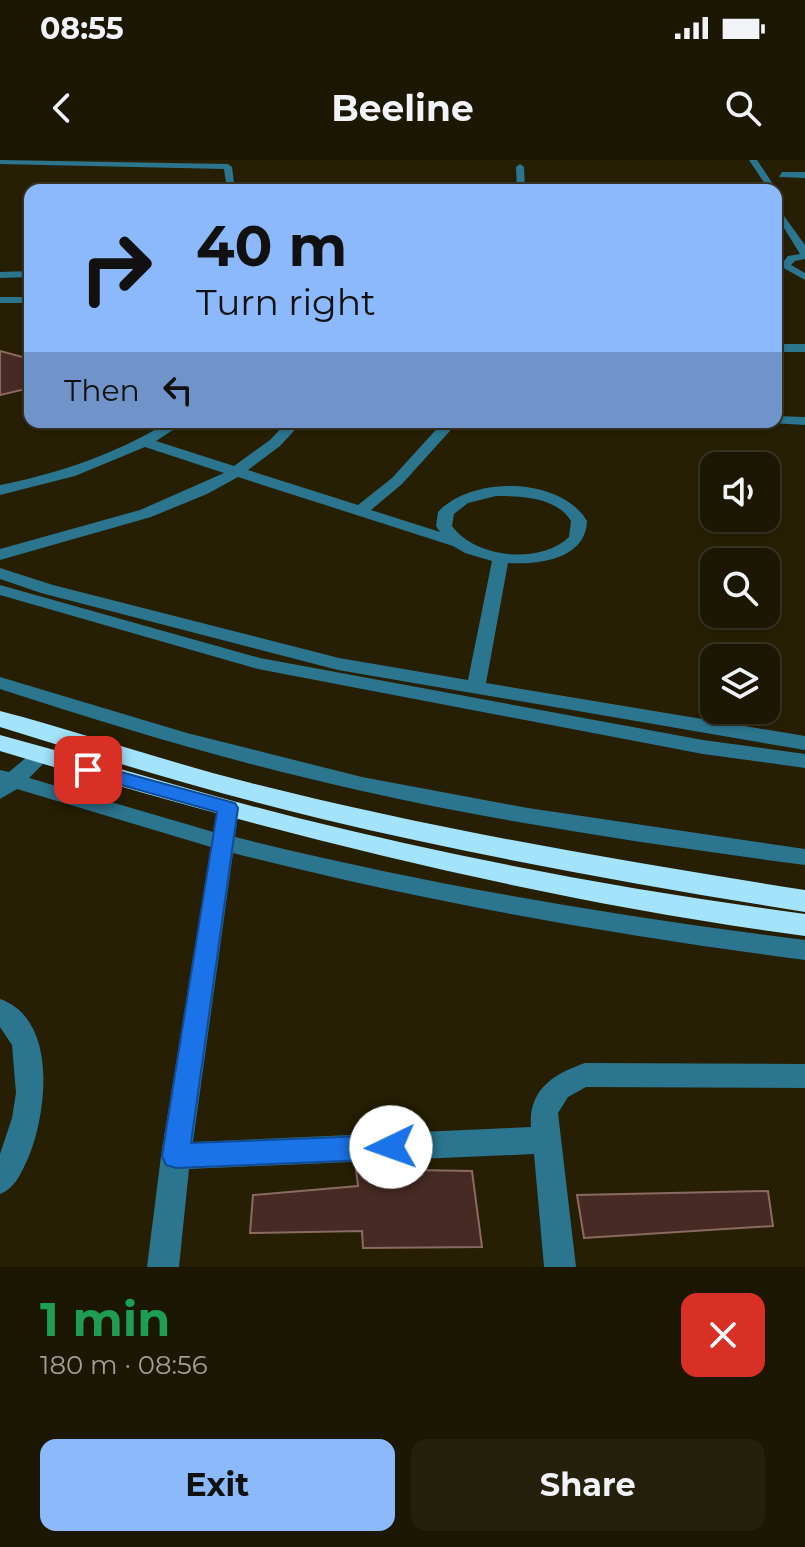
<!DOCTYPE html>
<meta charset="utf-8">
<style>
:root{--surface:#1c1702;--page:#25200c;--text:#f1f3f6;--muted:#a09f99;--line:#3a3624;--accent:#8cb9fc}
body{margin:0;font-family:Montserrat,sans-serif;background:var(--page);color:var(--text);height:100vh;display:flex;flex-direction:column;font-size:30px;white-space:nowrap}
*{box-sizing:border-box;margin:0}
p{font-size:26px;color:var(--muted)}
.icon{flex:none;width:44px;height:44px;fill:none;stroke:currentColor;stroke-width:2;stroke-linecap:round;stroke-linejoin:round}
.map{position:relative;height:1107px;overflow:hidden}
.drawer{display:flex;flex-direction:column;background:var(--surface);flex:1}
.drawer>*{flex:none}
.hud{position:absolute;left:24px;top:24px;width:758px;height:244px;border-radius:16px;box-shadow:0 2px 6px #0004,0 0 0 2px var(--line);background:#8cb9fc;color:#111;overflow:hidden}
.tools{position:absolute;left:700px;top:292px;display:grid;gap:16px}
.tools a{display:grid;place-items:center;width:80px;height:80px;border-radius:16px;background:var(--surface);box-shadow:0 2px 6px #0004,0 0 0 2px var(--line);font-size:40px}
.pin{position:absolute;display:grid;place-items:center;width:68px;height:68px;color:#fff;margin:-34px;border-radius:16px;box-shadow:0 4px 12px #0006}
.me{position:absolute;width:88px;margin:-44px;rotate:267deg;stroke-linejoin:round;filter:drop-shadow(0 0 6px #0008)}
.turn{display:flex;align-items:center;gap:28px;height:168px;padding:0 40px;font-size:36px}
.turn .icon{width:104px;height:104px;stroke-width:2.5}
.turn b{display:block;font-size:56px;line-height:68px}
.then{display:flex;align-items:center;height:76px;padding:0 40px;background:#0003;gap:16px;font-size:30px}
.round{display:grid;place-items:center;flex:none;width:84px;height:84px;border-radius:16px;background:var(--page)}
.overview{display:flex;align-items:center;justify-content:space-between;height:136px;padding:0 40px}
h1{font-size:48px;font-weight:700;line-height:60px;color:#1e9e55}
.cta{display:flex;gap:16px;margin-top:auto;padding:16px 40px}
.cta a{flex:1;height:92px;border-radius:16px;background:var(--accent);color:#111;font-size:32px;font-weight:700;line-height:92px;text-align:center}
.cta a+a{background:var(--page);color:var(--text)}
.status{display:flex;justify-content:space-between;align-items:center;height:56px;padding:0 40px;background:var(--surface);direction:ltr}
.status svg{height:22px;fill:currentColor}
header{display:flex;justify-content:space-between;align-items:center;height:104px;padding:0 40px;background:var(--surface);font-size:36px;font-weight:700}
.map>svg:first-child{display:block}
.building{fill:#462a23;stroke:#8b6a62;stroke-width:2}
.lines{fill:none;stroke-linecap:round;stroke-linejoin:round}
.minor{fill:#2b758e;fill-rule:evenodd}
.highway{fill:#a3e3fb;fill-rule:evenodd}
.route{fill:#1a73e8;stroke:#114b97;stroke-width:2}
</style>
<div class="status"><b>08:55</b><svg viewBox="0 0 49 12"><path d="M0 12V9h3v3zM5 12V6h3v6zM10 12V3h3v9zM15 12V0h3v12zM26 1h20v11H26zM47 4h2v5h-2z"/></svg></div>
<header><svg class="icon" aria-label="back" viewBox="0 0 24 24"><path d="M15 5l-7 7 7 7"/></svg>Beeline<svg class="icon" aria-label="search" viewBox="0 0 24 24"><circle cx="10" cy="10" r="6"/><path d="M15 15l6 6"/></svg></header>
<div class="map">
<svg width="805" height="1107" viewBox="0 0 805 1107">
<rect width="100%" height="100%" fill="#261f03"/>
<g class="building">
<path d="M0,191L30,199V228L0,235Z"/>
<path d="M356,1009L472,1011L482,1087L363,1088L362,1071L250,1073L253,1035L358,1026Z"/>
<path d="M768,1031L773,1066L584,1078L577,1035Z"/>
</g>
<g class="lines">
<g class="minor">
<path d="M0,0L228,4L232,7L235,30H227L224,9L0,4Z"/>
<path d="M749,0H757L777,30L776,32L769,30Z"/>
<path d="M520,4L524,7L525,30H517L516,7Z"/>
<path d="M782,12H805V18L779,17Z"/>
<path d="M776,45L805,85V99L795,101L791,105L805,113V120L780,106L788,96L800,94L776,55Z"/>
<path d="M30,111V117L0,118V112Z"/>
<rect x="0" y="137" width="30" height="6"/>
<rect x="776" y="184" width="29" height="8"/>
<path d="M776,256L805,257V265L771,263L776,262Z"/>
<path d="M168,262H185L156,281L234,306L270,280L287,262H302L280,286L248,310L358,345L392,318L443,262H458L402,324L371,350L440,372L436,366L438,352C472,315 561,317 587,361C586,399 539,405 508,403L486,523L805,576V590L338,510L41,433L0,419V408L53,425L339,498L468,520L492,401L465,393L453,386L238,317L207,334L151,357L0,400V389L140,350L224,313L145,287L75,316L0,335V325C60,313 116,294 168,262ZM496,336C521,336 557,337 571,361L569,377C540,405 475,398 452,366L454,354L468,343Z"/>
<path d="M0,425L260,498L703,580L805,594V608L703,594L258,509L0,435Z"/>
<path d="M0,517L187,573L362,617L528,648L805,689V705C657,685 508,664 362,631C240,604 119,568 0,529Z"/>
<path d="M41,589L51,596L29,618L193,666L213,672L220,643H236L239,648L235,677C423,724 613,756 805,780V800C612,775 421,741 233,693L193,982L531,967C528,930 553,914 585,903L805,904V928L586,927L568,937L558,953L576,1107H544L534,994L189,1009L179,1107H147L161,996L211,687L17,629L0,639V610L9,612L34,591Z"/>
<path d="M0,839C58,859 47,952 29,996C22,1011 16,1028 0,1034V994L12,958L16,933L12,885L0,867Z"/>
</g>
<g class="highway">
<path d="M0,551C84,573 167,602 251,623C433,669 619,701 805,730V752C643,726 481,697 322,659C213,633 107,600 0,567Z"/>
<path d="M0,575C100,602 198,633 298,658C466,700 634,731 805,754V776C530,739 265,671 0,591Z"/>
</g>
</g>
<path class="route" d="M88,603L235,643L238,648L191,983L391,975L400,978L404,987L400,995L391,999L176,1008L166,1005L162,996L217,652L82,614L79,610L82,605Z"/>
</svg>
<div class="tools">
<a><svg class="icon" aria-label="sound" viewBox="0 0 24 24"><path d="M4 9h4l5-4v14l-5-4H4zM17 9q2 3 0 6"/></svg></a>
<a><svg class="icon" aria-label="search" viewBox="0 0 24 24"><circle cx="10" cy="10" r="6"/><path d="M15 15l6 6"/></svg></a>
<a><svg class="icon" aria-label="layers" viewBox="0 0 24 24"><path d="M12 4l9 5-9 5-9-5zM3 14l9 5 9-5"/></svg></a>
</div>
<div class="pin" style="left:88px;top:610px;background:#d93025"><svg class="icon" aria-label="arrive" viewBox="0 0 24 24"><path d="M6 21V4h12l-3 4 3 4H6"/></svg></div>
<svg class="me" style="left:391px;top:987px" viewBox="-20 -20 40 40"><circle r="19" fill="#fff"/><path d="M0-13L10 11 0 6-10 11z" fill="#1a73e8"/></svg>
<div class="hud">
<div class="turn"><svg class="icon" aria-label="right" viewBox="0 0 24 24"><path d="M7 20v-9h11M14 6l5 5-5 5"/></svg><div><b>40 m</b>Turn right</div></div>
<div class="then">Then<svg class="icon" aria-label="left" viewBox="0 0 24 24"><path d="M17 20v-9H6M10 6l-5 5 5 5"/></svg></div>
</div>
</div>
<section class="drawer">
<div class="overview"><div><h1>1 min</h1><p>180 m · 08:56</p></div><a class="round" style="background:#d93025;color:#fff"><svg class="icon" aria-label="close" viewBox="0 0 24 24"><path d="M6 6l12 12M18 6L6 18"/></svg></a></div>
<div class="cta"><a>Exit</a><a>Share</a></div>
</section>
